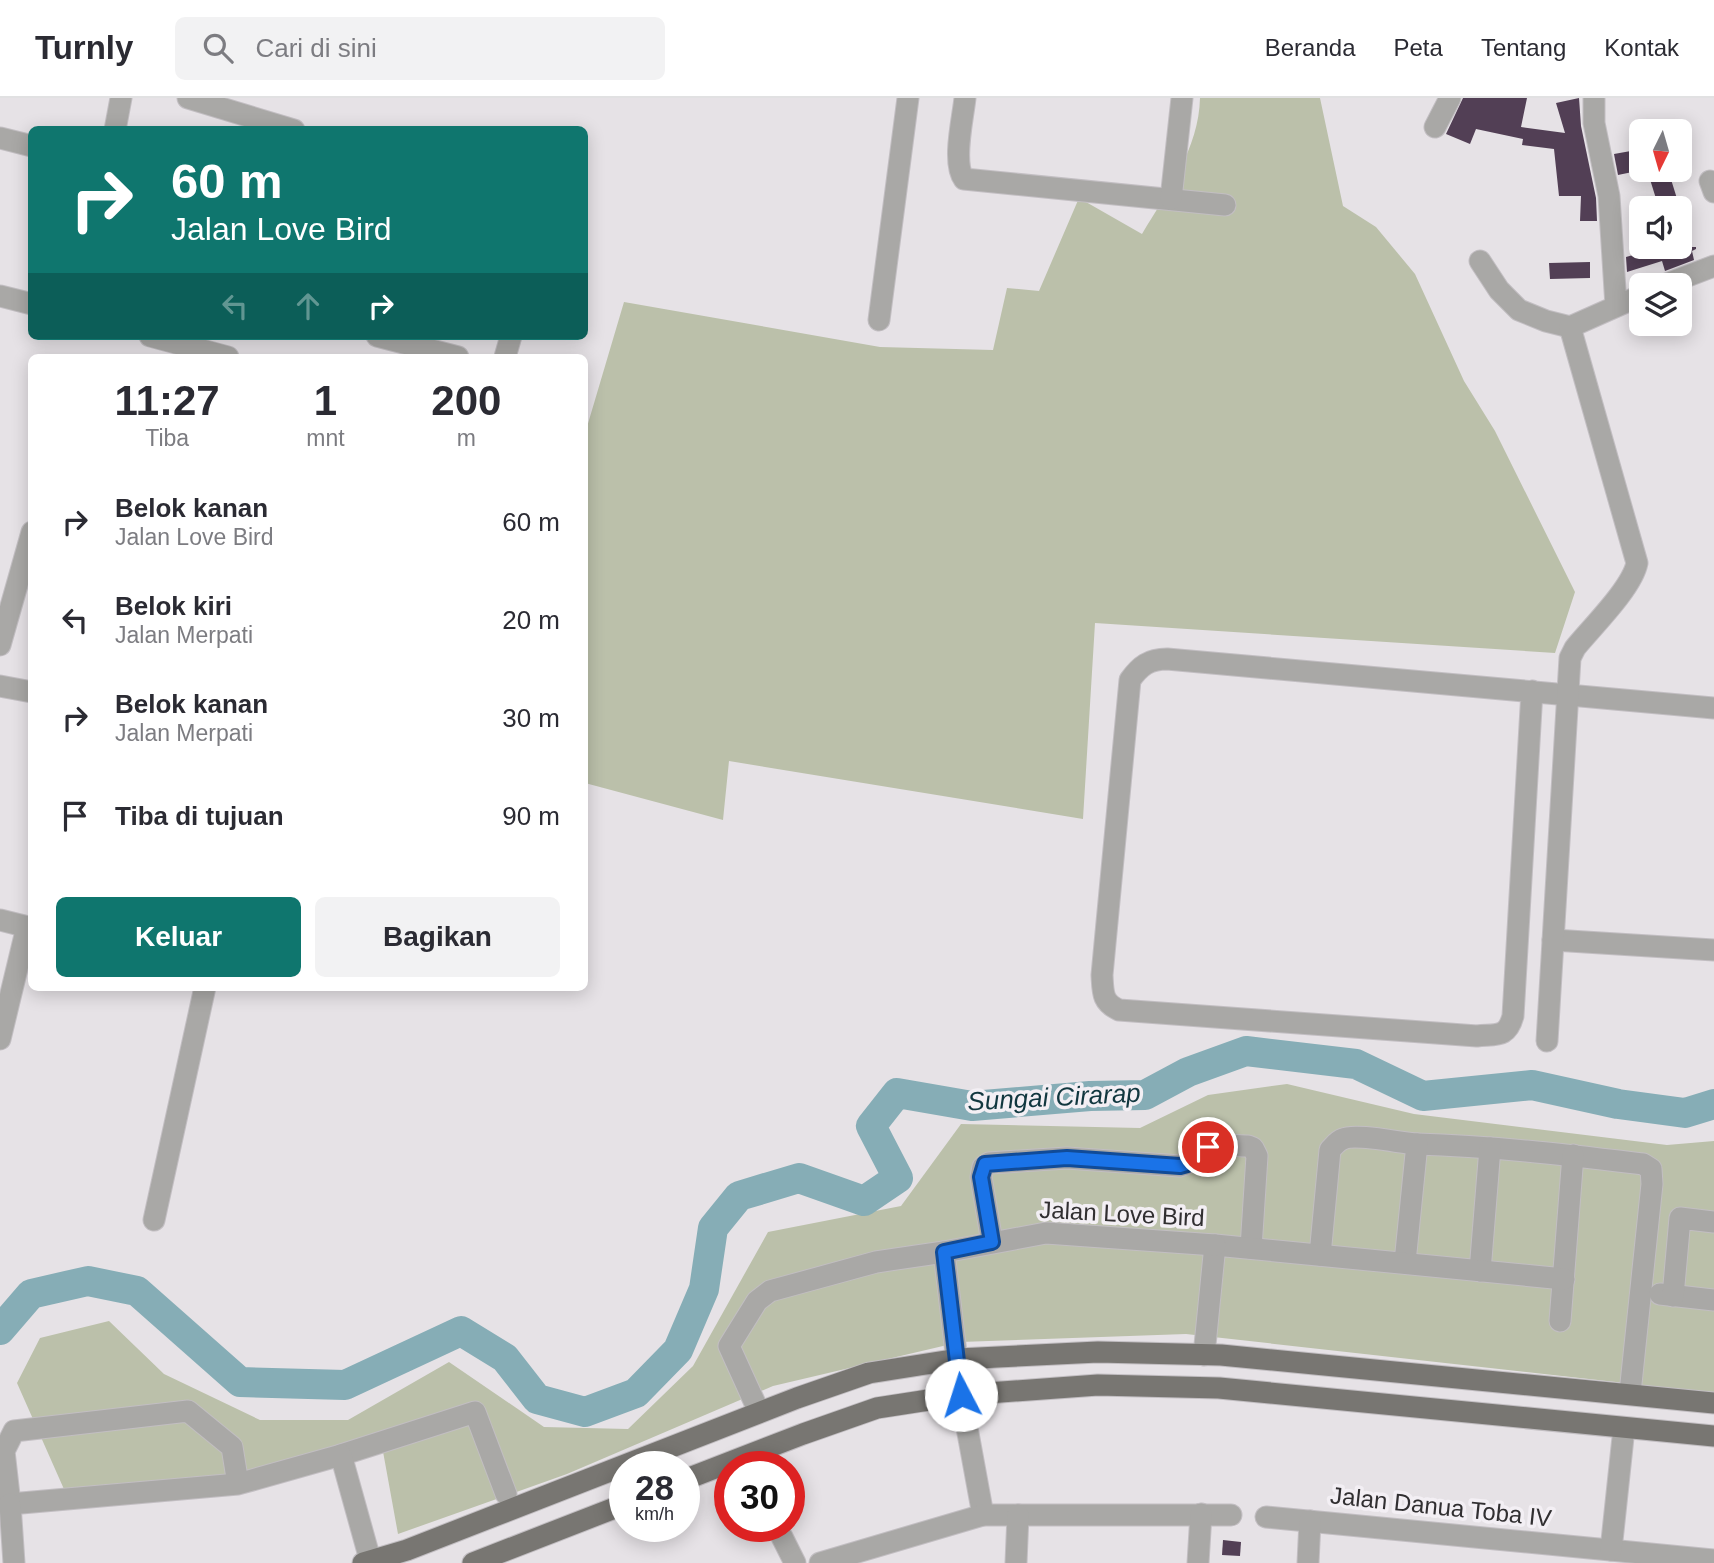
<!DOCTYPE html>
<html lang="id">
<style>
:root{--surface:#fff;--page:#f2f2f3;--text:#2b2b33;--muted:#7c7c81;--line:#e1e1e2;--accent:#0f766e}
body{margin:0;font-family:Arial,sans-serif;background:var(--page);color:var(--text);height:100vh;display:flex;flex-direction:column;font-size:26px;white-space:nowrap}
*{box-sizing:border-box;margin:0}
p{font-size:23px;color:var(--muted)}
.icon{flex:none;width:38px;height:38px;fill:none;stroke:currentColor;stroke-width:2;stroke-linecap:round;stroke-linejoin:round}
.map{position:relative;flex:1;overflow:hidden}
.drawer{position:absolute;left:28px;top:256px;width:560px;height:637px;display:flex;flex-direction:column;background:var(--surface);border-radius:10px;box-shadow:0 4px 18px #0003}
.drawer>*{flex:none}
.top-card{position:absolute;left:28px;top:28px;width:560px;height:214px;border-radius:10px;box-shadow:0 4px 18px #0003;background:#0f766e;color:#fff;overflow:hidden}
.needle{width:46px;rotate:185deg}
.controls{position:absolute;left:1629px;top:21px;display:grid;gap:14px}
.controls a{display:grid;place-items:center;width:63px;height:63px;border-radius:10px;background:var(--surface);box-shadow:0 4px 18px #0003;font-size:35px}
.speed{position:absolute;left:609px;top:1353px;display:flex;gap:14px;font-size:35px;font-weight:700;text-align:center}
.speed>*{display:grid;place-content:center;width:91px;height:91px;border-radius:50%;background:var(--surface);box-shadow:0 4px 18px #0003;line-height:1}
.speed small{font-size:18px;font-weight:400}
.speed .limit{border:10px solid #d22;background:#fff;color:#111}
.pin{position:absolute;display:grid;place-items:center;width:60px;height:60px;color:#fff;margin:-30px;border:4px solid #fff;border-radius:50%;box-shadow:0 2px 7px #0007}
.me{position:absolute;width:77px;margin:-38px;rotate:355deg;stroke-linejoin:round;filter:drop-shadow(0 0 5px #0008)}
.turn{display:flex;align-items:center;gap:24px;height:147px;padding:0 28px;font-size:32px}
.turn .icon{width:91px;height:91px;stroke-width:2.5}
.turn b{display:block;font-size:49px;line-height:60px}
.lanes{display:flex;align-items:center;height:66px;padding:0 28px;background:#0003;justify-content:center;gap:35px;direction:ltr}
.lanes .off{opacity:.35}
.eta{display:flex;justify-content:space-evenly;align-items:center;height:119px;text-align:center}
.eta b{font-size:42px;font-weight:800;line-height:49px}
.button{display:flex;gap:14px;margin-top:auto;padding:14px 28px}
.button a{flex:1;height:80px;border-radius:10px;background:var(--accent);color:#fff;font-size:28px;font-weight:800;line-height:80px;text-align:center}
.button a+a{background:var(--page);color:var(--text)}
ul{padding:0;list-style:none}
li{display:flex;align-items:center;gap:21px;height:98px;padding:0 28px}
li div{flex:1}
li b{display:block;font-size:26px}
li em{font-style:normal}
header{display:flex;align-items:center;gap:42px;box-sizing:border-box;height:98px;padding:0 35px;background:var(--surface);border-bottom:2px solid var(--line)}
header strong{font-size:33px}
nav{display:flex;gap:38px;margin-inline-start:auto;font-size:24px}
.search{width:490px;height:63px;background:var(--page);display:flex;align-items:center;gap:18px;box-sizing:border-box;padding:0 24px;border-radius:10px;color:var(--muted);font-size:26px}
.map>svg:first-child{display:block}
.green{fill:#bbc0aa}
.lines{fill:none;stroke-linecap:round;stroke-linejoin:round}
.river{stroke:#86adb6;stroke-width:30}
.building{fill:#523f55}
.minor-casing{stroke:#c2bec2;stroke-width:23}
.major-casing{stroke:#c2bec2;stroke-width:23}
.minor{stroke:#a9a8a6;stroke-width:21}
.major{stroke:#787672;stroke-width:21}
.route-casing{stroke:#114b97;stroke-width:18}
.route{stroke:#1a73e8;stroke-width:12}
.labels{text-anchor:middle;stroke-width:7;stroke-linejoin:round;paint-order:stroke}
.street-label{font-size:24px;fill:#312f31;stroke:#f3eff4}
.water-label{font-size:26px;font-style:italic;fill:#11373f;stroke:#f3eff4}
</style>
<header>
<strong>Turnly</strong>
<div class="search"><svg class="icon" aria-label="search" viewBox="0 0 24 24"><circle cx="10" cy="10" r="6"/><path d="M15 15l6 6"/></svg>Cari di sini</div>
<nav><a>Beranda</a><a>Peta</a><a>Tentang</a><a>Kontak</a></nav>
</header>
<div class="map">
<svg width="1714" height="1465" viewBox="0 0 1714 1465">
<rect width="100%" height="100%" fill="#e6e2e6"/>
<g class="green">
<path d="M1200,0H1320L1343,108L1376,129L1415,176L1464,283L1495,333L1575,494L1555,555L1095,525L1083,721L729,663L723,722L585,685L584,339L624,204L880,249L993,252L1007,190L1039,193L1079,100L1142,136C1167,94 1199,50 1200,0Z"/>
<path d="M1287,986L1414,1016L1667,1047L1714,1043V1295L1186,1236L960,1244L773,1288L567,1376L398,1436L382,1348L205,1387L67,1398L17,1285L40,1240L109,1223L164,1276L260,1322H348L449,1264L544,1329L628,1331L693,1268L768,1134L901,1108L961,1026L1140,1030L1208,997Z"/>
</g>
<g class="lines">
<path class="river" d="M0,1232L31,1196L88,1183L137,1193L240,1284L345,1287L461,1233L505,1260L537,1301L585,1314L636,1295L678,1252L704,1191L713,1130L739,1098L799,1080L864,1103L898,1080L871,1028L897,995L972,1008L1090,998L1145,997L1188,974L1246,953L1356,966L1423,998L1532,987L1618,1006L1685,1015L1714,1006"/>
</g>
<g class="building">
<path d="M1463,0H1527L1521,29L1565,35L1556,5L1579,0L1581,28L1596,100L1597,123H1580L1581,98H1559L1554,51L1522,47L1523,41L1476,31L1470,46L1446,36Z"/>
<path d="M1642,51V72L1618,77L1614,56Z"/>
<path d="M1647,72H1668L1680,110H1659Z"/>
<path d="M1638,149H1696V151L1692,153L1694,162L1665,173L1662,163L1627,174L1626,159L1640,155Z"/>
<path d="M1590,164V180L1550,181L1549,165Z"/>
<path d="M1223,1442L1241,1444L1240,1458L1222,1457Z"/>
</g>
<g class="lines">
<defs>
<g id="minor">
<path d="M188,0L294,32"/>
<path d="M965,0C963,20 952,65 964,81L1225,107"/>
<path d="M1594,0V25L1609,98L1616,208"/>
<path d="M1435,29L1450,0"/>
<path d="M115,32L121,0"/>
<path d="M0,40L32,48"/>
<path d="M1710,83L1714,94"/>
<path d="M1171,101L1182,0"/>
<path d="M1480,163L1499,192L1519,212L1546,223L1570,229L1642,197"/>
<path d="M1664,187L1714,168"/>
<path d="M0,198L32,206"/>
<path d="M879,222L908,0"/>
<path d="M150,238L228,259"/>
<path d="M377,238L458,259"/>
<path d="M505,259L511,238"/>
<path d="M0,547L32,434"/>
<path d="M0,588L32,594"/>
<path d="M1532,593L1513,918C1507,940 1497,936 1477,938L1119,912C1102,904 1103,895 1102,877L1130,582C1140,568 1149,561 1167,561L1714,610"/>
<path d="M0,822L32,830"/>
<path d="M1553,842L1714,852"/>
<path d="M0,941L27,829"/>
<path d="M1547,943L1570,560L1575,550C1592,529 1632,490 1637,465L1570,229"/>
<path d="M1417,1046C1493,1048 1567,1057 1643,1066L1651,1071L1652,1086L1630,1295"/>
<path d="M154,1122L205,889"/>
<path d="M992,1144L981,1079L983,1069L989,1065L1067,1060L1180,1068C1191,1066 1197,1054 1208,1049C1219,1045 1236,1048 1248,1048L1253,1050L1257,1058L1251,1150"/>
<path d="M944,1154L961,1297L983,1417"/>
<path d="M1320,1157L1330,1052C1334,1048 1337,1043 1343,1041C1356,1035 1400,1045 1417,1046L1405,1164"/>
<path d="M1480,1173L1490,1050"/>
<path d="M1660,1196L1714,1202"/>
<path d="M1673,1198L1680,1120L1714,1124"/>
<path d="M1560,1223L1573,1057"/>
<path d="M1204,1257L1215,1147L1564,1181"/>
<path d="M759,1314L729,1248L757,1203L770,1193L876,1164L944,1154L1046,1135L1215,1147"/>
<path d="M341,1357L475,1314L506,1396"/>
<path d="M238,1386L232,1349L188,1313L14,1333L4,1353L10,1406L238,1386L341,1357L371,1465"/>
<path d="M10,1406L14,1465"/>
<path d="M1266,1419L1714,1462"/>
<path d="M782,1439L795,1465"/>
<path d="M1611,1452L1624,1330"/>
<path d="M820,1465L983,1417H1231"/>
<path d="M1016,1465L1018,1417"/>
<path d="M1198,1465L1201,1416"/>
<path d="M1308,1465L1310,1423"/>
</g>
<g id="major">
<path d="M684,1382L803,1336L877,1310L961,1297L1098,1287L1219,1290L1714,1338"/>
<path d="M363,1465L407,1452L797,1300L869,1275L958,1261L1098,1254L1221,1257L1714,1305"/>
<path d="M473,1465L625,1406"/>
</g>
</defs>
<use href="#minor" class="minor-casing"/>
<use href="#major" class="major-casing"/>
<use href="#minor" class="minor"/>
<use href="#major" class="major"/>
</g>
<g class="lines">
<defs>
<path id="route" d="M961,1297L944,1154L992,1144L981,1079L985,1066L1067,1060L1180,1068L1187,1066L1208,1049"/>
</defs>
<use href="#route" class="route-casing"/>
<use href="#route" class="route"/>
</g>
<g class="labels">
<g class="street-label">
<text transform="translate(1122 1116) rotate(3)" y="8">Jalan Love Bird</text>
<text transform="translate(1441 1409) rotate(6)" y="8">Jalan Danua Toba IV</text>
</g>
<g class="water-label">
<text transform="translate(1054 999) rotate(-3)" y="9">Sungai Cirarap</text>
</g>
</g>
</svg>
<div class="controls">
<a><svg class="needle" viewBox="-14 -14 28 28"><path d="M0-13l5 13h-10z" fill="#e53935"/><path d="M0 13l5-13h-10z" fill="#7c7c81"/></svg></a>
<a><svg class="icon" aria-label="sound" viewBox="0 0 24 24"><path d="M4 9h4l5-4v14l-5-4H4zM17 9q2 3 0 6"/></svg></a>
<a><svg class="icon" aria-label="layers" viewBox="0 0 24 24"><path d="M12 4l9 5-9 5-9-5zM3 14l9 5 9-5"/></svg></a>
</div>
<div class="speed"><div>28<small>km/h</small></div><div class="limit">30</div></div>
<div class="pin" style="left:1208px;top:1049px;background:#d93025"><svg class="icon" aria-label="arrive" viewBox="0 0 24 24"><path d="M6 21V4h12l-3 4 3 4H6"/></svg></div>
<svg class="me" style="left:961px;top:1297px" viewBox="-20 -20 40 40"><circle r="19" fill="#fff"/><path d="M0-13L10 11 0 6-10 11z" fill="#1a73e8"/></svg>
<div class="top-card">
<div class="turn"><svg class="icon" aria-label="right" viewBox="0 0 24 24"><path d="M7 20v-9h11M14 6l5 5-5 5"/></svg><div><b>60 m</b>Jalan Love Bird</div></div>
<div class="lanes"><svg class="icon off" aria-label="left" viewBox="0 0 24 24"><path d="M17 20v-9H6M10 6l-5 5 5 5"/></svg><svg class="icon off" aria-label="ahead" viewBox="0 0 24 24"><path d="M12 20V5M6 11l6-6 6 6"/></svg><svg class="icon" aria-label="right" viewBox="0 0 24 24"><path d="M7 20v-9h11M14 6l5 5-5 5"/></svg></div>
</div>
<section class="drawer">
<div class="eta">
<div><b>11:27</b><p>Tiba</p></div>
<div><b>1</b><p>mnt</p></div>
<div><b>200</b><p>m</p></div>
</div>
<ul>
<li><svg class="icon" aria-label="right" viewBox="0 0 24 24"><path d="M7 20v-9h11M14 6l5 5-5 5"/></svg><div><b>Belok kanan</b><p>Jalan Love Bird</p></div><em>60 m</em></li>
<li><svg class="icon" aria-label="left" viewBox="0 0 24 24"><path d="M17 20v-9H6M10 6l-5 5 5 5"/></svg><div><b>Belok kiri</b><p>Jalan Merpati</p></div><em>20 m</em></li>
<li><svg class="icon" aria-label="right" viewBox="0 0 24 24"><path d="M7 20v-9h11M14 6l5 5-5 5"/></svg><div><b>Belok kanan</b><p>Jalan Merpati</p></div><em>30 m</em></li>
<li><svg class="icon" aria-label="arrive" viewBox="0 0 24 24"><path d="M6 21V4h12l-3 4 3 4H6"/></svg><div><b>Tiba di tujuan</b></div><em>90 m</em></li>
</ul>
<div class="button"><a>Keluar</a><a>Bagikan</a></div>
</section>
</div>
